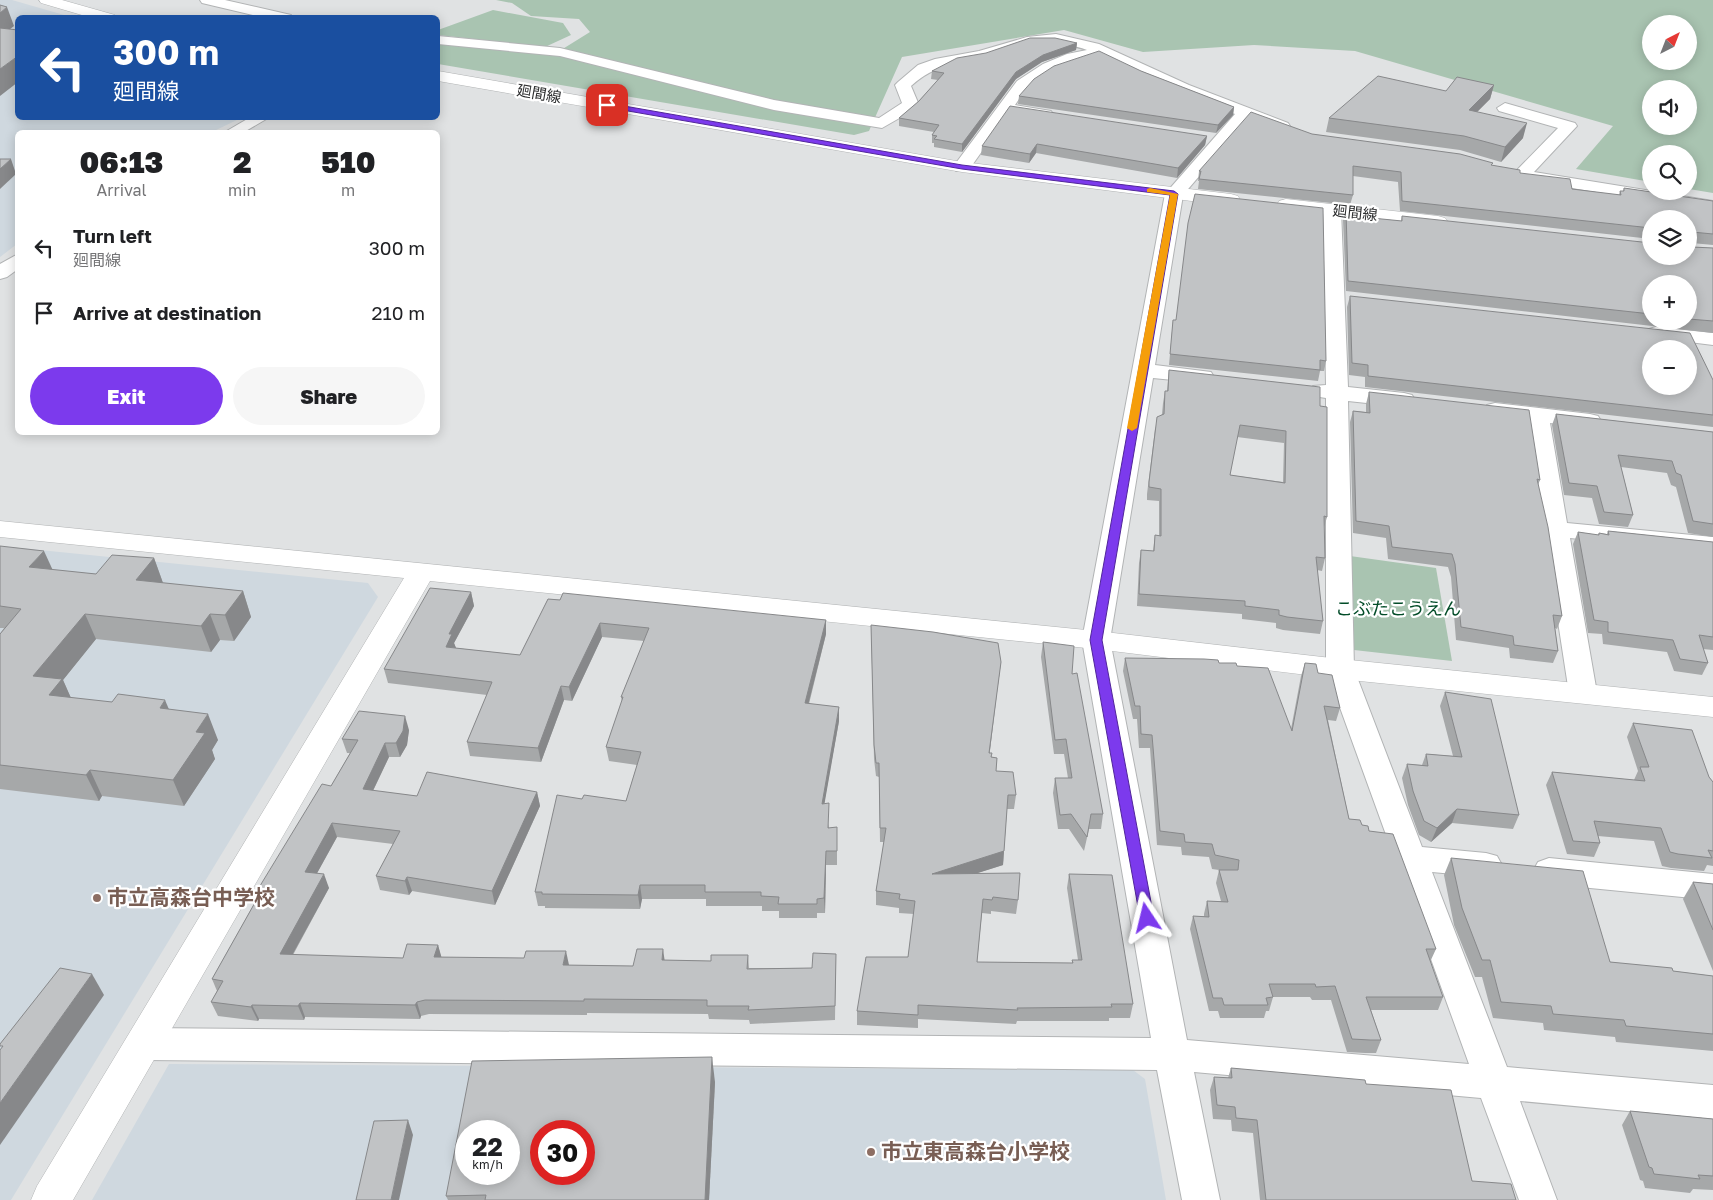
<!DOCTYPE html>
<meta charset="utf-8">
<style>
:root{--surface:#fff;--page:#f6f6f6;--text:#202124;--muted:#757577;--accent:#7c3aed}
body{margin:0;font-family:"Golos Text","Noto Sans JP",sans-serif;background:var(--page);color:var(--text);height:100vh;display:flex;flex-direction:column;font-size:19px;white-space:nowrap}
*{box-sizing:border-box;margin:0}
p{font-size:16px;color:var(--muted)}
.icon{flex:none;width:28px;height:28px;fill:none;stroke:currentColor;stroke-width:2;stroke-linecap:round;stroke-linejoin:round}
.map{position:relative;flex:1;overflow:hidden}
.side{position:absolute;left:15px;top:130px;width:425px;height:305px;display:flex;flex-direction:column;background:var(--surface);border-radius:8px;box-shadow:0 2px 12px #0003}
.side>*{flex:none}
.hud{position:absolute;left:15px;top:15px;width:425px;height:105px;border-radius:8px;box-shadow:0 2px 12px #0003;background:#1a4fa0;color:#fff;overflow:hidden}
.needle{width:32px;rotate:42deg}
.tools{position:absolute;left:1642px;top:15px;display:grid;gap:10px}
.tools a{display:grid;place-items:center;width:55px;height:55px;border-radius:50%;background:var(--surface);box-shadow:0 2px 12px #0003;font-size:25px}
.speed{position:absolute;left:455px;top:1120px;display:flex;gap:10px;font-size:25px;font-weight:700;text-align:center}
.speed>*{display:grid;place-content:center;width:65px;height:65px;border-radius:50%;background:var(--surface);box-shadow:0 2px 12px #0003;line-height:1}
.speed small{font-size:12px;font-weight:400}
.speed .limit{border:8px solid #d22;background:#fff;color:#111}
.pin{position:absolute;display:grid;place-items:center;width:42px;height:42px;color:#fff;margin:-21px;border-radius:10px;box-shadow:0 2px 8px #0006}
.me{position:absolute;width:55px;margin:-28px;rotate:350deg;stroke-linejoin:round;filter:drop-shadow(0 0 4px #0008)}
.turn{display:flex;align-items:center;gap:18px;height:105px;padding:0 15px;font-size:22px}
.turn .icon{width:65px;height:65px;stroke-width:2.5}
.turn b{display:block;font-size:35px;line-height:42px}
.eta{display:flex;justify-content:space-evenly;align-items:center;height:85px;text-align:center}
.eta b{font-size:30px;font-weight:800;line-height:35px}
.cta{display:flex;gap:10px;margin-top:auto;padding:10px 15px}
.cta a{flex:1;height:58px;border-radius:30px;background:var(--accent);color:#fff;font-size:20px;font-weight:800;line-height:58px;text-align:center}
.cta a+a{background:var(--page);color:var(--text)}
ul{padding:0;list-style:none}
li{display:flex;align-items:center;gap:15px;height:65px;padding:0 15px}
li div{flex:1}
li b{display:block;font-size:19px}
li em{font-style:normal}
.map>svg:first-child{display:block}
.built{fill:#cfd8df;fill-rule:evenodd}
.green{fill:#a9c4b1;fill-rule:evenodd}
.lines{fill:none;stroke-linecap:round;stroke-linejoin:round}
.street-casing{stroke:#b2b4b5;stroke-width:2}
.secondary-casing{stroke:#b2b4b5;stroke-width:1}
.street{fill:#fff;fill-rule:evenodd}
.secondary{fill:#fff;fill-rule:evenodd}
.wall{fill:#a6a8a9;fill-rule:evenodd}
.shaded-wall{fill:#87888a}
.building{fill:#c1c3c5;stroke:#87888a;fill-rule:evenodd}
.route{fill:#7c3aed;stroke:#51269a}
.slow{fill:#f59e0b}
.education-dot{fill:#8d6e63;stroke:#fff;stroke-width:2}
.labels{text-anchor:middle;stroke-width:4.5;stroke-linejoin:round;paint-order:stroke}
.far-street-label{font-size:15px;fill:#2e2f30;stroke:#fff}
.park-label{font-size:18px;fill:#024c28;stroke:#fff}
.near-education-label{font-size:21px;font-weight:bold;fill:#785e54;stroke:#fff;text-anchor:start}
</style>
<div class="map">
<svg width="1713" height="1200" viewBox="0 0 1713 1200">
<rect width="100%" height="100%" fill="#e0e2e3"/>
<g class="built">
<path d="M0,0H12L71,17L18,18V118H241L212,132H18L17,244L0,257Z"/>
<path d="M0,546L368,583L378,597L11,1200H0Z"/>
<path d="M169,1064L1133,1070L1145,1079L1166,1200H92ZM466,1131H509V1174H466ZM541,1131H584V1174H541Z"/>
</g>
<g class="green">
<path d="M496,0H1713V193L1689,189V154H1651V182L1576,169L1613,126L1355,51L1254,45L1143,52L1064,30L902,57L869,131L854,135L438,64V44L553,55L590,32L579,19L531,16L512,3ZM1651,24H1689V61H1651ZM1651,89H1689V126H1651Z"/>
<path d="M493,10L563,23L571,35L545,47L438,35V30Z"/>
<path d="M1350,556L1436,568L1452,661L1354,650Z"/>
</g>
<g class="lines">
<defs>
<g id="street">
<path d="M200,0H225L291,15L293,18H266L202,3Z"/>
<path d="M1056,34L1099,44L1189,85L1288,123L1290,126L1282,131L1248,119L1183,195L1155,365L1211,372L1214,377L1211,382L1203,383L1153,378L1110,640L1187,1040L1469,1064L1326,669V398L1313,396L1310,391L1313,386L1326,385L1323,210L1326,206H1338L1341,210L1348,387L1404,393L1412,395L1415,400L1412,405L1404,407L1348,401L1354,669L1422,847L1486,853L1497,856L1502,865L1497,874L1486,877L1432,872L1507,1067L1713,1085V1119L1520,1101L1557,1200H1519L1481,1098L1194,1072L1220,1200H1182L1157,1070L144,1060L131,1055L126,1044L131,1033L144,1028L1151,1038L1082,640L1165,194L1235,114L1162,85L1101,55L1076,61L1053,70L1027,87L1015,105L1051,111L1053,114L1051,117L1045,119L1009,113L968,171H956L953,167L1017,81L1043,64L1067,54L1087,50C1046,36 1024,49 985,59C953,67 938,62 911,86L919,105L917,108L882,128L774,110L560,56L438,44V36L560,48L774,100L879,118L902,103L895,85L898,82L918,65L935,59L979,51L1027,37Z"/>
<path d="M1505,103L1575,123L1577,126L1534,172L1713,201V211L1535,182L1528,179H1516L1513,175L1516,171L1558,128L1499,111L1497,108Z"/>
<path d="M249,118H268L244,132H225Z"/>
<path d="M18,254V269L7,277L0,279V264Z"/>
<path d="M1656,327L1713,333V345L1649,337L1646,333L1649,329Z"/>
<path d="M1495,403L1590,414L1598,416L1601,421L1598,426L1590,428L1550,423L1567,523L1713,537V553L1570,538L1597,693L1593,700L1583,703L1573,700L1569,693L1527,420L1487,415L1484,410L1487,405Z"/>
<path d="M1549,858L1713,874V900L1549,884L1538,880L1533,871L1538,862Z"/>
</g>
<g id="secondary">
<path d="M39,0H62L115,15L117,18H92L41,3Z"/>
<path d="M438,71L962,162L1231,194L1238,196L1240,200L1238,204L1231,206L962,172L438,81Z"/>
<path d="M1286,199L1438,216L1445,218L1448,222L1445,226L1438,228L1279,209L1277,205L1279,201Z"/>
<path d="M0,521L1096,631L1340,659L1713,697V717L1340,679L1096,649L430,581L73,1200H31L37,1186L404,578L0,537Z"/>
</g>
</defs>
<use href="#street" class="street-casing"/>
<use href="#secondary" class="secondary-casing"/>
<use href="#street" class="street"/>
<use href="#secondary" class="secondary"/>
</g>
<g class="wall">
<path d="M1077,43L1076,50L1042,62L1016,79L962,152L934,147V143H932V135L934,132L899,126V118L919,101L938,80L931,79L932,71Z"/>
<path d="M1141,71L1234,107L1233,115L1216,133L1018,104L1019,96Z"/>
<path d="M1494,85L1490,99L1477,112L1523,138L1501,162L1460,150L1326,132L1329,118L1446,91Z"/>
<path d="M1312,134L1493,166L1572,189L1619,195L1620,191H1623L1624,188L1713,201V245L1692,243V247L1713,248V333L1346,291L1343,220L1346,210L1352,216L1401,221L1402,216L1689,256L1651,219V239L1400,211L1398,182L1353,176V195L1350,205L1198,189L1199,181H1198L1199,171ZM1651,284H1689V321H1651Z"/>
<path d="M1207,136L1205,145L1177,178L1036,153L1029,163L981,155L982,146Z"/>
<path d="M1350,296L1713,380V427L1365,387V377L1349,375L1347,307Z"/>
<path d="M1173,320L1326,361L1324,371H1320L1318,381L1169,365Z"/>
<path d="M1169,370L1320,406L1327,517L1324,528L1325,558L1322,571L1317,570L1323,621L1320,634L1283,630L1276,628V623L1242,619V614L1137,606L1139,563L1141,550L1153,551L1155,535L1159,536V501L1147,500V494L1155,429L1162,414L1163,403L1165,391H1167ZM1237,437L1284,443L1283,482L1230,475Z"/>
<path d="M1369,392L1540,480L1538,485L1562,616L1557,629L1555,628L1558,651L1553,663L1510,658L1509,648L1456,640L1451,577L1448,567L1388,559L1386,538L1353,533L1350,422L1353,411L1366,412V404Z"/>
<path d="M1556,414L1713,432V537L1688,533L1676,487L1671,485L1667,473L1621,467L1633,515L1628,527L1599,524L1592,498L1564,495L1552,425Z"/>
<path d="M1608,531L1713,542V650L1703,649L1708,663L1702,675L1674,671L1667,652L1603,644L1602,634L1588,633L1573,544L1578,532L1598,535L1599,533L1607,534Z"/>
<path d="M0,546L52,570L96,574L154,558L163,583L243,591L251,617L234,641L220,640L211,652L96,639L63,680L71,698L169,709L218,740L212,750L215,759L184,806L102,796L99,801L0,789V634L4,628H0Z"/>
<path d="M471,592L474,606L454,643L456,648L520,655L548,599L826,620V634L809,704L839,707V721L824,803L829,828L837,827V865H826L825,913H817V918H779V911H762V906H706V899H642L640,909L545,908V906H538L535,892L582,799L626,801L637,765L609,761L606,747L622,701L621,697L644,641L602,637L572,701L564,700L541,762L470,756L467,742L487,695L388,683L384,669Z"/>
<path d="M871,625L1001,662L989,753L992,757L997,758L996,771L1016,795L1014,809H1007L1003,865L977,873L1018,900L1016,914L991,911V914L982,913L977,962L1072,963V960H1078L1067,888L1069,874L1133,1004L1130,1018H1109V1021H1017L1016,1024L918,1019V1028L857,1025V1011L908,957L914,914L899,913V908L876,905V891L884,842H880L879,777L876,776L874,759Z"/>
<path d="M1043,642L1072,674L1103,814L1101,829H1089L1084,851L1069,829H1058L1053,793L1055,778H1068L1064,754H1054L1041,657Z"/>
<path d="M1125,658L1219,663L1237,666L1291,729L1301,676L1305,663L1318,673L1340,708L1336,721L1328,720L1349,819L1362,825L1369,831L1436,949L1430,962L1443,997L1438,1010H1371L1381,1040L1376,1053H1365L1347,1052L1331,1000H1312L1310,997H1273L1269,1011H1266L1264,1018H1220L1218,1011H1209L1190,929L1193,916H1204V914L1207,901H1221L1216,883L1219,870L1212,869L1209,857L1182,855L1181,847L1157,845L1150,748H1139L1137,719H1133L1123,671Z"/>
<path d="M1445,692L1519,815L1513,829L1452,823L1431,842L1419,835L1408,805L1402,778L1407,764L1422,765L1426,754L1453,756L1440,706Z"/>
<path d="M1633,723L1709,777L1713,782V866L1707,865L1704,871L1671,868L1662,866L1654,841L1598,836L1600,843L1594,857L1567,854L1546,785L1552,772L1634,780L1638,771L1627,737Z"/>
<path d="M409,730L407,745L400,757H389L373,791L417,796L537,792L540,806L495,905L412,891L409,895L380,890L376,876L393,844L337,837L317,873L329,888L293,955L403,958L438,945L441,957L569,965L633,966L665,960L711,961L748,955L749,968H812L836,954L835,1020L750,1024L749,1020L709,1019L708,1014L587,1013V1015L429,1014L421,1016L420,1019L305,1017L304,1020L259,1019L258,1021L218,1016L211,1002L217,991L212,979L254,904L252,899L331,786L350,753H347L342,739Z"/>
<path d="M1451,858L1610,962L1673,971L1713,976V1051L1616,1042L1615,1037L1544,1030L1543,1023L1493,1018L1482,977H1475L1454,925L1444,875Z"/>
<path d="M1693,882L1713,884V971L1683,899Z"/>
<path d="M1231,1068L1366,1084L1472,1181L1516,1200H1260L1253,1133L1232,1131L1231,1120L1213,1119L1210,1090L1214,1077L1228,1078Z"/>
<path d="M715,1082L709,1200H448L446,1196Z"/>
<path d="M1630,1111L1713,1119V1190L1693,1189L1690,1193L1645,1188L1643,1181L1640,1180L1622,1125Z"/>
</g>
<g class="shaded-wall">
<path d="M7,7L14,26L0,37V13Z"/>
<path d="M1077,43L1076,50L1042,62L1016,79L962,152V144L1016,72L1043,55Z"/>
<path d="M18,56V82L0,96V69Z"/>
<path d="M1494,85L1490,99L1465,124L1469,110Z"/>
<path d="M1234,107L1233,115L1216,133L1218,125Z"/>
<path d="M1527,123L1523,138L1501,162L1505,147Z"/>
<path d="M1207,136L1205,145L1177,178L1178,168Z"/>
<path d="M1037,144L1036,153L1029,163L1030,154Z"/>
<path d="M11,159L16,174L0,189V169Z"/>
<path d="M44,551L55,575L29,567Z"/>
<path d="M154,558L163,583L136,580Z"/>
<path d="M243,591L251,617L234,641L225,615Z"/>
<path d="M471,592L474,606L454,643L456,648L446,647L449,634Z"/>
<path d="M85,614L96,639L63,680L74,705L62,721L33,676Z"/>
<path d="M210,614L220,640L211,652L201,626Z"/>
<path d="M826,620V634L805,717V703Z"/>
<path d="M600,623L602,637L572,701L569,687Z"/>
<path d="M1001,662L999,676L988,767L989,753Z"/>
<path d="M561,686L564,700L541,762L538,748Z"/>
<path d="M165,700L176,726L160,708Z"/>
<path d="M839,707V721L822,818V804Z"/>
<path d="M208,714L218,740L212,750L215,759L184,806L173,780L196,732Z"/>
<path d="M405,716L409,730L407,745L400,757L396,743Z"/>
<path d="M385,743L389,757L367,803L363,789Z"/>
<path d="M90,770L102,796L99,801L86,775Z"/>
<path d="M537,792L540,806L495,905L492,891Z"/>
<path d="M1457,809L1452,823L1431,842L1437,828Z"/>
<path d="M332,823L337,837L310,886L305,872Z"/>
<path d="M826,851V865L825,913L824,898Z"/>
<path d="M1004,851L1003,865L931,888L932,874Z"/>
<path d="M324,874L329,888L285,968L280,954Z"/>
<path d="M407,877L412,891L409,895L405,881Z"/>
<path d="M640,885L642,899L640,909L638,895Z"/>
<path d="M438,945L442,959L434,957Z"/>
<path d="M663,949L665,963L662,960Z"/>
<path d="M566,951L569,965H563Z"/>
<path d="M92,974L104,995L0,1145V1103Z"/>
<path d="M417,1002L421,1016L420,1019L415,1005Z"/>
<path d="M300,1003L305,1017L304,1020L298,1006Z"/>
<path d="M252,1005L259,1019L258,1021L251,1007Z"/>
<path d="M712,1057L715,1082L709,1200H705Z"/>
<path d="M408,1120L413,1135L399,1200H391Z"/>
</g>
<g class="building">
<path d="M0,5L7,7L0,13Z"/>
<path d="M0,28L18,30V56L0,69Z"/>
<path d="M1030,38H1055L1077,43L1043,55L1016,72L962,144L934,139L937,136L932,135L939,125L899,118L919,101L944,73L932,71L957,58L986,53Z"/>
<path d="M1099,51L1141,71L1234,107L1218,125L1019,96L1034,79L1054,66Z"/>
<path d="M1378,76L1446,91L1457,77L1494,85L1469,110L1527,123L1505,147L1464,136L1329,118Z"/>
<path d="M1010,106L1207,136L1178,168L1037,144L1030,154L982,146Z"/>
<path d="M1251,112L1312,134L1460,154L1493,163L1491,165L1520,170V173L1570,179L1572,189L1621,195L1620,191H1624V188L1713,201V234L1692,232V247L1713,248V321L1689,319V284H1651V314L1348,281L1346,210L1352,211V216L1402,221V216L1651,243V256H1689V219H1651V228L1402,201L1401,172L1353,166V195L1199,179L1201,171H1199Z"/>
<path d="M0,159H11L0,169Z"/>
<path d="M1195,194L1323,208L1326,361L1320,360V370L1170,354L1173,320H1176L1188,223Z"/>
<path d="M1350,296L1690,333L1713,380V415L1368,376V365L1352,363ZM1651,349H1689V386H1651Z"/>
<path d="M1169,370L1320,387V406L1327,407V517L1324,516L1325,558L1316,557L1323,621L1287,617L1279,615V610L1245,606V601L1139,594L1141,550L1154,551L1155,535L1161,536V489L1149,487V482L1157,417L1164,414L1165,391H1168ZM1240,425L1286,431L1285,483L1230,475Z"/>
<path d="M1369,392L1529,410L1540,480L1537,479L1548,527L1562,616L1553,615L1558,651L1514,645L1513,636L1461,627L1455,564L1452,554L1392,547L1389,526L1356,521L1353,411L1370,413Z"/>
<path d="M1556,414L1713,432V524L1693,521L1681,475L1676,473L1672,461L1618,455L1633,515L1604,512L1597,486L1569,483Z"/>
<path d="M1608,531L1713,542V637L1699,635L1708,663L1680,659L1673,640L1608,632V622L1594,620L1578,532L1599,535V533L1609,535Z"/>
<path d="M0,546L44,551L29,567L96,574L112,555L154,558L136,580L243,591L225,615L210,614L201,626L85,614L33,676L62,679L49,695L112,702L118,694L165,700L160,708L208,714L196,732L205,733L173,780L90,770L86,775L0,765V634L21,609L0,606Z"/>
<path d="M430,588L471,592L449,634H452L446,647L520,655L548,599L560,600L563,593L826,620L805,703L839,707L822,804L829,803L828,828L837,827V851H826L824,898L817,899V904H778L779,897L761,896V892H705V885H640L638,895L542,894V892H535L557,795L582,799L584,795L626,801L641,752L606,747L623,697H621L649,628L600,623L569,687L561,686L538,748L467,742L492,682L384,669Z"/>
<path d="M871,625L933,632L998,643L1001,662L989,753H992L991,757L997,758L996,771L1013,772L1016,795H1008L1004,851L932,874L1020,873L1018,900L993,897L992,900L983,899L977,962L1073,963L1072,960H1082L1069,874L1112,875L1133,1004H1111L1112,1007L1017,1008L1018,1010L918,1005V1015L857,1011L866,957H908L915,901L899,899L900,894L876,891L886,828H880L879,763H876L874,745Z"/>
<path d="M1043,642L1074,646L1072,674L1077,673L1103,814H1091L1087,837L1071,814L1060,815L1055,778H1072L1066,739L1055,740Z"/>
<path d="M1125,658L1204,659L1218,660L1219,663H1236L1237,666L1268,668L1292,731L1305,663L1316,664L1318,673L1332,675L1340,708L1324,706L1349,819L1360,820L1362,825L1368,826L1369,831L1393,834L1436,949H1426L1443,997H1366L1381,1040H1370L1352,1039L1335,986L1316,987L1315,984H1269L1273,997L1266,998L1268,1005H1224L1222,998H1213L1193,916L1209,917L1207,901L1228,902L1219,870H1238L1239,860L1215,855L1212,844L1185,842L1184,834L1160,831L1152,735L1141,734L1140,706H1135Z"/>
<path d="M1445,692L1491,699L1519,815L1457,809L1437,828L1424,821L1413,791L1407,764L1428,766L1426,754L1462,757Z"/>
<path d="M359,711L405,716L403,731L396,743H385L363,789L417,796L427,772L537,792L492,891L407,877L405,881L376,876L400,831L332,823L305,872L324,874L280,954L403,958L407,944L438,945L434,957L524,958L526,951H566L563,965L633,966L637,949H663L662,960L711,961V955H748L747,969L812,968L813,953L836,954L835,1006L748,1010L749,1006H707V1000L584,999V1001L425,1000L417,1002L415,1005L300,1003L298,1006L252,1005L251,1007L211,1002L223,981L212,979L257,899H252L322,784L331,786L358,740L342,739Z"/>
<path d="M1633,723L1692,730L1709,777L1713,782V851L1708,850L1712,858L1678,854L1670,852L1661,828L1594,821L1600,843L1573,841L1552,772L1645,781L1640,767H1649Z"/>
<path d="M1451,858L1583,871L1610,962L1672,968L1673,971L1713,976V1034L1626,1026L1624,1020L1553,1014L1551,1006L1501,1002L1490,960H1482L1462,908Z"/>
<path d="M1693,882L1713,884V930Z"/>
<path d="M60,968L92,974L0,1103V1050L3,1046H0V1044Z"/>
<path d="M712,1057L705,1200H485L486,1195L446,1196L472,1061ZM466,1131H509V1174H466ZM541,1131H584V1174H541Z"/>
<path d="M1231,1068L1365,1080L1366,1084L1451,1090L1472,1181L1511,1184L1516,1200H1266L1257,1120L1236,1118L1235,1107L1217,1105L1214,1077L1232,1078Z"/>
<path d="M1630,1111L1713,1119V1176L1698,1175L1700,1179L1654,1174L1652,1168L1649,1167Z"/>
<path d="M408,1120L391,1200H356L374,1121Z"/>
</g>
<path class="route" d="M607,103L962,165L1174,191L1178,194L1102,640L1154,918L1152,922H1142L1140,918L1090,640L1170,195L962,169L605,107Z"/>
<path class="slow" d="M1150,188L1178,194L1137,428L1132,431L1127,428L1170,195L1147,192V189Z"/>
<g class="education-dot">
<circle cx="97" cy="898" r="5"/>
<circle cx="871" cy="1152" r="5"/>
</g>
<g class="labels">
<g class="far-street-label">
<text transform="translate(539 94) rotate(10)" y="5">廻間線</text>
<text transform="translate(1355 213) rotate(6)" y="5">廻間線</text>
</g>
<g class="park-label">
<text x="1398" y="615">こぶたこうえん</text>
</g>
<g class="near-education-label">
<text x="107" y="905">市立高森台中学校</text>
<text x="881" y="1159">市立東高森台小学校</text>
</g>
</g>
</svg>
<div class="tools">
<a><svg class="needle" viewBox="-14 -14 28 28"><path d="M0-13l5 13h-10z" fill="#e53935"/><path d="M0 13l5-13h-10z" fill="#757577"/></svg></a>
<a><svg class="icon" aria-label="sound" viewBox="0 0 24 24"><path d="M4 9h4l5-4v14l-5-4H4zM17 9q2 3 0 6"/></svg></a>
<a><svg class="icon" aria-label="search" viewBox="0 0 24 24"><circle cx="10" cy="10" r="6"/><path d="M15 15l6 6"/></svg></a>
<a><svg class="icon" aria-label="layers" viewBox="0 0 24 24"><path d="M12 4l9 5-9 5-9-5zM3 14l9 5 9-5"/></svg></a>
<a>+</a>
<a>−</a>
</div>
<div class="speed"><div>22<small>km/h</small></div><div class="limit">30</div></div>
<div class="pin" style="left:607px;top:105px;background:#d93025"><svg class="icon" aria-label="arrive" viewBox="0 0 24 24"><path d="M6 21V4h12l-3 4 3 4H6"/></svg></div>
<svg class="me" style="left:1147px;top:918px" viewBox="-20 -20 40 40"><path d="M0-17L14 15 0 8-14 15z" fill="#7c3aed" stroke="#fff" stroke-width="4"/></svg>
<div class="hud">
<div class="turn"><svg class="icon" aria-label="left" viewBox="0 0 24 24"><path d="M17 20v-9H6M10 6l-5 5 5 5"/></svg><div><b>300 m</b>廻間線</div></div>
</div>
<section class="side">
<div class="eta">
<div><b>06:13</b><p>Arrival</p></div>
<div><b>2</b><p>min</p></div>
<div><b>510</b><p>m</p></div>
</div>
<ul>
<li><svg class="icon" aria-label="left" viewBox="0 0 24 24"><path d="M17 20v-9H6M10 6l-5 5 5 5"/></svg><div><b>Turn left</b><p>廻間線</p></div><em>300 m</em></li>
<li><svg class="icon" aria-label="arrive" viewBox="0 0 24 24"><path d="M6 21V4h12l-3 4 3 4H6"/></svg><div><b>Arrive at destination</b></div><em>210 m</em></li>
</ul>
<div class="cta"><a>Exit</a><a>Share</a></div>
</section>
</div>
